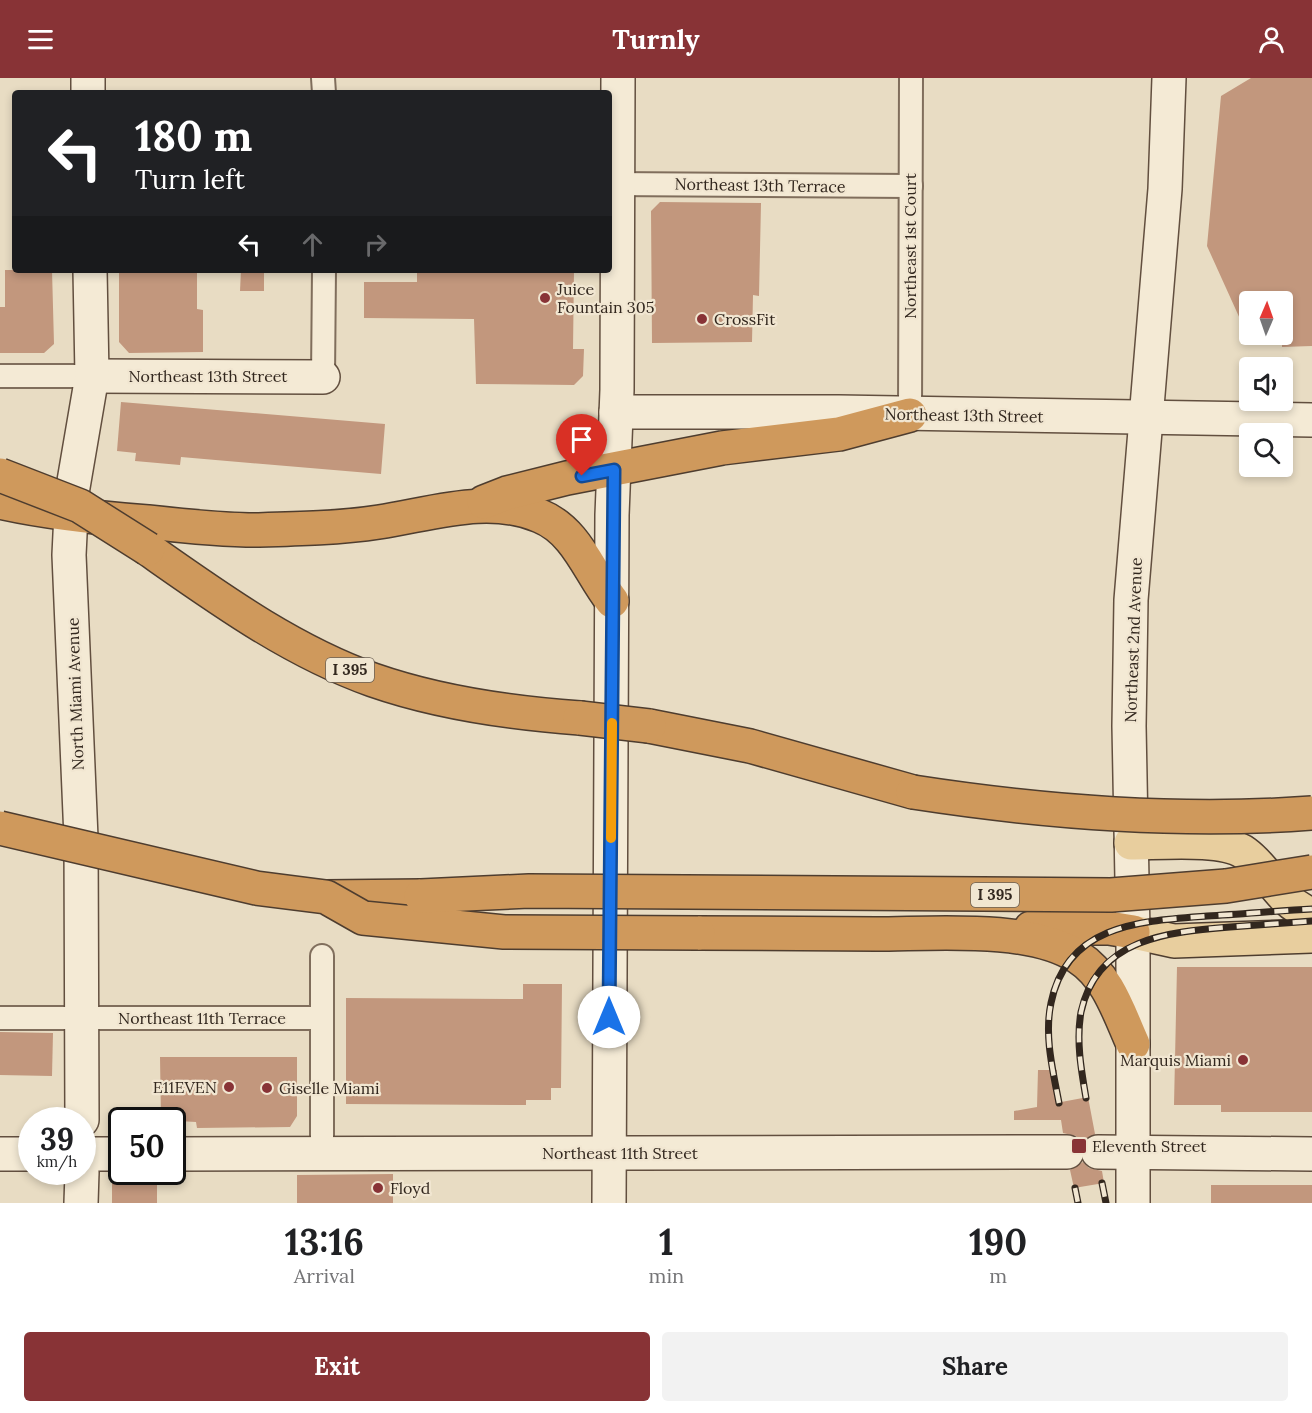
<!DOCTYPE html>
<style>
:root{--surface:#fff;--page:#f2f2f2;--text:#202124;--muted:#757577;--accent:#883336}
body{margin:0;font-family:Lora,serif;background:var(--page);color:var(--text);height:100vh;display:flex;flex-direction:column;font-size:22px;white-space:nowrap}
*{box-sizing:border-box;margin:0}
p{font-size:20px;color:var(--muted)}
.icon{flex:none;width:33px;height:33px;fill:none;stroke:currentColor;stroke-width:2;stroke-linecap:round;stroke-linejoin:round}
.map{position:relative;height:1125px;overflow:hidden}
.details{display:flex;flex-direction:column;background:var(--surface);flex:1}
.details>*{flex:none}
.guide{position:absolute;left:12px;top:12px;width:600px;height:183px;border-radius:6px;box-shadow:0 3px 9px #0003;background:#202124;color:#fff;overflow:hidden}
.needle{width:39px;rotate:2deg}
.buttons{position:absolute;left:1239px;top:213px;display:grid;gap:12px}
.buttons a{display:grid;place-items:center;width:54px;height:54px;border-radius:6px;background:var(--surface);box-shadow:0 3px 9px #0003;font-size:30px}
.speed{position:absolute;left:18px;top:1029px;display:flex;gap:12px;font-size:30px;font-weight:700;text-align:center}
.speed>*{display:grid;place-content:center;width:78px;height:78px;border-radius:50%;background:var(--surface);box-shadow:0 3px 9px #0003;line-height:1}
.speed small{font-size:15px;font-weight:400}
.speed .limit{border:3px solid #111;border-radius:9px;background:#fff;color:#111}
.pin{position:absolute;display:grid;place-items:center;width:51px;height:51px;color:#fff;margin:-62px -26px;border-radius:50% 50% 50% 0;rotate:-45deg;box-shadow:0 0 6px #0007}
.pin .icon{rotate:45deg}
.me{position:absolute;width:66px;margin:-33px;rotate:0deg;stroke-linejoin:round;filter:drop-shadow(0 0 4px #0008)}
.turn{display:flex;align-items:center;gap:21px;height:126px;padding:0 24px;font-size:27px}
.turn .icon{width:78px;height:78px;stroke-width:2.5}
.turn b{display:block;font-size:42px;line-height:51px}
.lanes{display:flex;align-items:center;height:57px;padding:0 24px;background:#0003;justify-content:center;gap:30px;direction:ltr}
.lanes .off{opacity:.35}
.eta{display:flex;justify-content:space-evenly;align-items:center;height:102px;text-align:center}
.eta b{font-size:36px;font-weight:700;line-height:42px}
.action{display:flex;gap:12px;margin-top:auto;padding:12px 24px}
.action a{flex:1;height:69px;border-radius:6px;background:var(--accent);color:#fff;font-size:24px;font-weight:700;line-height:69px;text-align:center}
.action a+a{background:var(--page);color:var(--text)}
header{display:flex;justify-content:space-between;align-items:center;height:78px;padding:0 24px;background:var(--accent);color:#fff;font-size:27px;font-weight:700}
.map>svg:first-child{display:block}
.building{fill:#c2977d}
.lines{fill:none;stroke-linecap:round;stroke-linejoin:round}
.street-casing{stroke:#806e5c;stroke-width:26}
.secondary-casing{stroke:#624f3f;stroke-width:36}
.primary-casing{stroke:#4e3d2f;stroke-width:36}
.highway-casing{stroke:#4e3d2f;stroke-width:36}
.street{stroke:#f4ead5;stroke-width:22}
.secondary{stroke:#f4ead5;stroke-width:33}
.primary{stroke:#e8ce9e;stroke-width:33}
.highway{stroke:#cf995c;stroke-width:33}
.rail-casing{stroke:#32271e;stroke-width:7}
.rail{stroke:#f1e6d1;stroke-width:4.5;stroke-dasharray:14;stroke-linecap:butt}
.highway-bridge-casing{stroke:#4e3d2f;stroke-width:36;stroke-linecap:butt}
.highway-bridge{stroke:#cf995c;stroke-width:33}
.route-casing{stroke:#114b97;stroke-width:15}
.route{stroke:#1a73e8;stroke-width:10}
.slow{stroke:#f59e0b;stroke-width:10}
.poi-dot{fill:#883336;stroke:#f1e6d1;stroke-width:2}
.labels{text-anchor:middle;stroke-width:4.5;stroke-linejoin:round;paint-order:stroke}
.shield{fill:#f1e6d1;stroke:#6b6054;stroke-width:1.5}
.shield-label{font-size:15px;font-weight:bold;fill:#32271e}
.street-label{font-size:16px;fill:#32271e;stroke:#f1e6d1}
.poi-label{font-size:16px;fill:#32271e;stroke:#f1e6d1;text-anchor:start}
</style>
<header><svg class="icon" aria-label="menu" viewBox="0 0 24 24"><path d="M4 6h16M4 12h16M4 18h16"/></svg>Turnly<svg class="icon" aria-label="person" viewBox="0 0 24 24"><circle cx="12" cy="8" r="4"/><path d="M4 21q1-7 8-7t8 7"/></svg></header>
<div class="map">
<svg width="1312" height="1125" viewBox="0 0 1312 1125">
<rect width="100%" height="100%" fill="#e8dcc3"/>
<g class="building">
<path d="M1251,0H1312V268L1282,269V224H1250V263L1207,168L1221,18Z"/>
<path d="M660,124L761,125L759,218L753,217L752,264L652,265L651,133Z"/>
<path d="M5,192H52L54,266L44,275H0V229H5Z"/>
<path d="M119,192H197V231L203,232V274L129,275L119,264Z"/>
<path d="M241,192H264V213H240Z"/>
<path d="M417,192H574L573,271H584L583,298L574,307L476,306L474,241L364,240V204H417Z"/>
<path d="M121,324L385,346L381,396L181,379L180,387L135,383L136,375L117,373Z"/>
<path d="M1177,889H1312V1034H1221V1027H1174Z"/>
<path d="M523,906H562L561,1010H551V1022H526V1027L346,1026V920L523,921Z"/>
<path d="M0,954L53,955L52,998L0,997Z"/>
<path d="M160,979H297V1038L290,1049L197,1050L196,1044L161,1042Z"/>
<path d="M1038,992H1057L1056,1025L1088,1019L1095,1056L1082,1064L1076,1058L1063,1055L1061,1042H1014V1033L1037,1029Z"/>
<path d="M1083,1084L1089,1090L1102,1093L1104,1105L1074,1110L1070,1092Z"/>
<path d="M157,1096V1125H112V1097Z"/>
<path d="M393,1096V1125H297V1097Z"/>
<rect x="1211" y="1107" width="101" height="18"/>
</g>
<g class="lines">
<defs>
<g id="street">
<path d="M323,0L324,15"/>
<path d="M609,106L911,108"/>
<path d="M0,298H92"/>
<path d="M323,299L324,192"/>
<path d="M910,337L911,0"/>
<path d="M0,940H322"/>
<path d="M322,1077V878"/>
</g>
<g id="secondary">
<path d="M88,0V15"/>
<path d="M92,298L323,299"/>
<path d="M616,334H839L1312,342"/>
<path d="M82,1042L81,760L69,477L72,415L92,298L90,192"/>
<path d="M1098,1074L1312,1076"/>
<path d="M0,1076H32"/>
<path d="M82,1076H122"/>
<path d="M172,1076L1067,1074"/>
<path d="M81,1125L82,1094"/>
<path d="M609,1125L612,437L617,312L618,0"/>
<path d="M1133,1125V854L1129,648L1131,522L1165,111L1169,0"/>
</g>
<g id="primary">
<path d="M1131,765C1160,765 1223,759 1245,775C1272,795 1275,821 1312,837"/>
<path d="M1133,854L1174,863L1312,858"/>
</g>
<g id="highway">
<path d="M0,424C49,435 98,440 148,444C184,448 221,452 257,452C297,451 340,450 379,444C432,436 488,416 540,438C577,453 589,494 612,523"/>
<path d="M484,424L507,415L567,400L722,370L839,356L910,337"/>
<path d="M148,471C218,520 291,573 373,602C439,625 510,635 580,640"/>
<path d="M649,648L750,668L913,714"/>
<path d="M326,819L421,818"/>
<path d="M1031,850H1109L1133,854"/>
<path d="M698,855C758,855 817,856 876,856C933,856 1030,847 1078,879C1108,898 1119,935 1133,966"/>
</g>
</defs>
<use href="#street" class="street-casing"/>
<use href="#secondary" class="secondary-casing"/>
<use href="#primary" class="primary-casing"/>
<use href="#highway" class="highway-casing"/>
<use href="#street" class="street"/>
<use href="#secondary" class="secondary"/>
<use href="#primary" class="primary"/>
<use href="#highway" class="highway"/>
<defs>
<g id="rail">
<path d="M1086,1020C1081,991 1076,962 1081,934C1097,860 1168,854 1230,849C1257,847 1285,845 1312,843"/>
<path d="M1059,1025C1053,993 1044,958 1051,925C1067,846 1141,843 1207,838C1242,836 1277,833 1312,831"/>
<path d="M1102,1105L1106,1125"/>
<path d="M1075,1110L1078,1125"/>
</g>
</defs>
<use href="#rail" class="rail-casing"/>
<use href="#rail" class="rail"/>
<defs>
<g id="highway-bridge">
<path d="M0,397L80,428L148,471"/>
<path d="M580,640L649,648"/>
<path d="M913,714C1043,734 1180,745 1312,735"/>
<path d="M0,750L256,810L326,819L363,840L504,854L698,855"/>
<path d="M421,818L529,813L1111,817L1226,808L1312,794"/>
</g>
</defs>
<use href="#highway-bridge" class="highway-bridge-casing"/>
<use href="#highway-bridge" class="highway-bridge"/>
</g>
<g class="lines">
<defs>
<path id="route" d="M582,398L614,392L609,939"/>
</defs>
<use href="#route" class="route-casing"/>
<use href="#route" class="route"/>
<path class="slow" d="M611,760L612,645"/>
</g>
<g class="poi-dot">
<circle cx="545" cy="220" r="6"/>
<circle cx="702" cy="241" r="6"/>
<circle cx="1243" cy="982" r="6"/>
<circle cx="229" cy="1009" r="6"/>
<circle cx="267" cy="1010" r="6"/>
<rect x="1071" y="1060" width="16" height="16" rx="3"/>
<circle cx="378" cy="1110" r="6"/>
</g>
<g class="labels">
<g class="shield">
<rect x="326" y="580" width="48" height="24" rx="4.5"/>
<rect x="971" y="805" width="48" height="24" rx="4.5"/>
</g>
<g class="shield-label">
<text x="350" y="597">I 395</text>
<text x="995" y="822">I 395</text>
</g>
<g class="street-label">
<text transform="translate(760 107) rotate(1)" y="6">Northeast 13th Terrace</text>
<text transform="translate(910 168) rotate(-90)" y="6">Northeast 1st Court</text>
<text x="208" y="304">Northeast 13th Street</text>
<text transform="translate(964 337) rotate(1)" y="6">Northeast 13th Street</text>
<text transform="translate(1133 562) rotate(-88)" y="6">Northeast 2nd Avenue</text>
<text transform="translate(75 616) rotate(-92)" y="6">North Miami Avenue</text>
<text x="202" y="946">Northeast 11th Terrace</text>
<text x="620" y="1081">Northeast 11th Street</text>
</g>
<g class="poi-label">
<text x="557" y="217">Juice<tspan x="557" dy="18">Fountain 305</tspan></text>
<text x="714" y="247">CrossFit</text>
<text x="1231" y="988" text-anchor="end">Marquis Miami</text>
<text x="217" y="1015" text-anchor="end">E11EVEN</text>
<text x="279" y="1016">Giselle Miami</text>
<text x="1092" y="1074">Eleventh Street</text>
<text x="390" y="1116">Floyd</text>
</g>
</g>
</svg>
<div class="buttons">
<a><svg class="needle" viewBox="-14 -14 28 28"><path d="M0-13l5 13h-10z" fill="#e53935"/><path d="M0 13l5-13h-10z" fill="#757577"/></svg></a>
<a><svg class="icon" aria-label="sound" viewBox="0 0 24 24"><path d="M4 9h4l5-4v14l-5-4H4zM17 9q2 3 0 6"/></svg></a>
<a><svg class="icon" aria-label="search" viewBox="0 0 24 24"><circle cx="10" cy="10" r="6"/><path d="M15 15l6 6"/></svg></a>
</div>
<div class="speed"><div>39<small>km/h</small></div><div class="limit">50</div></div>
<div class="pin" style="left:582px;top:398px;background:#d93025"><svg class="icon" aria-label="arrive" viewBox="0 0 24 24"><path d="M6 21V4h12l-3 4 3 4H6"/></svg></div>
<svg class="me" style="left:609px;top:939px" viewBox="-20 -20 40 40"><circle r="19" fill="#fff"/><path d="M0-13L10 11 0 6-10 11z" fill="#1a73e8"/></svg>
<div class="guide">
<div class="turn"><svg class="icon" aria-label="left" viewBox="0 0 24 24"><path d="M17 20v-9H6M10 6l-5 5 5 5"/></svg><div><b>180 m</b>Turn left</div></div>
<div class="lanes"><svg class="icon" aria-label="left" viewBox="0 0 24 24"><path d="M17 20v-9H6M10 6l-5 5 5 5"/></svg><svg class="icon off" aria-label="ahead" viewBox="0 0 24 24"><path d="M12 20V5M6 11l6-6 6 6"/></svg><svg class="icon off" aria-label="right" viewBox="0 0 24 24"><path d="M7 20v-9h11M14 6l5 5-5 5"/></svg></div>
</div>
</div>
<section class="details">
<div class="eta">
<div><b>13:16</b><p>Arrival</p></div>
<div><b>1</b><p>min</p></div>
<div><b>190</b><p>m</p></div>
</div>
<div class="action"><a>Exit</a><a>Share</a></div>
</section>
